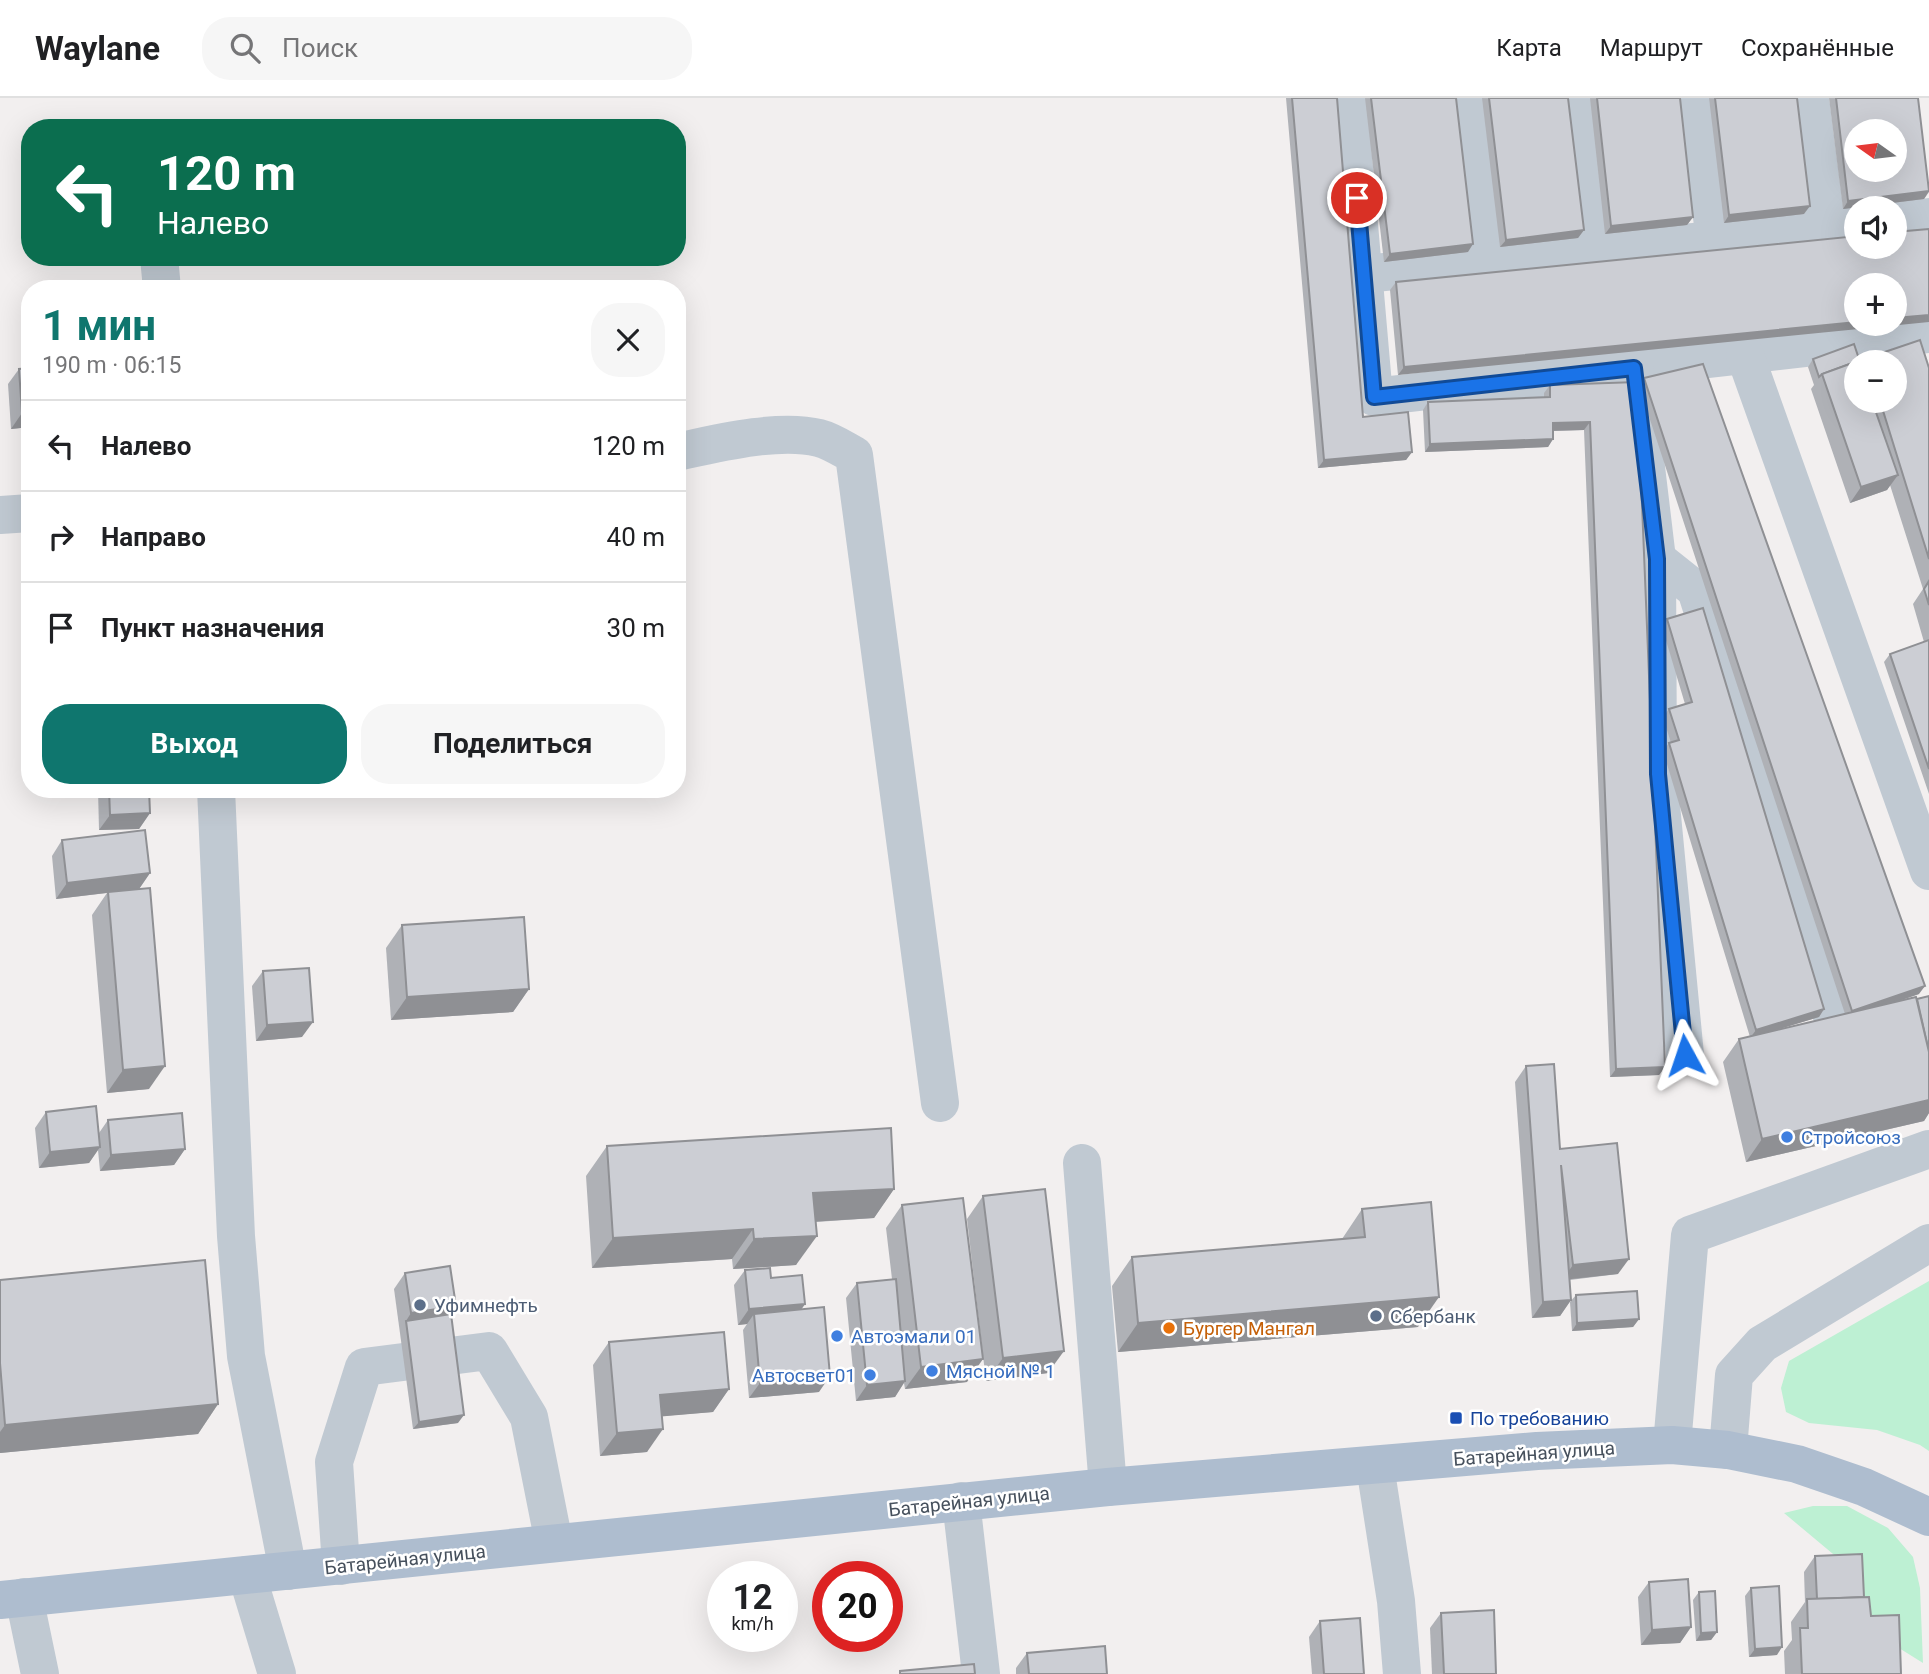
<!DOCTYPE html>
<html lang="ru">
<meta charset="utf-8">
<style>
:root{--surface:#fff;--page:#f6f6f6;--text:#202124;--muted:#757577;--line:#e0e0e0;--accent:#0f766e}
body{margin:0;font-family:Roboto,sans-serif;background:var(--page);color:var(--text);height:100vh;display:flex;flex-direction:column;font-size:26px;white-space:nowrap}
*{box-sizing:border-box;margin:0}
p{font-size:23px;color:var(--muted)}
.icon{flex:none;width:38px;height:38px;fill:none;stroke:currentColor;stroke-width:2;stroke-linecap:round;stroke-linejoin:round}
.map{position:relative;flex:1;overflow:hidden}
.panel{position:absolute;left:21px;top:182px;width:665px;height:518px;display:flex;flex-direction:column;background:var(--surface);border-radius:28px;box-shadow:0 7px 28px #0002}
.panel>*{flex:none}
.hud{position:absolute;left:21px;top:21px;width:665px;height:147px;border-radius:28px;box-shadow:0 7px 28px #0002;background:#0b6e4f;color:#fff;overflow:hidden}
.needle{width:46px;rotate:284deg}
.tools{position:absolute;left:1844px;top:21px;display:grid;gap:14px}
.tools a{display:grid;place-items:center;width:63px;height:63px;border-radius:50%;background:var(--surface);box-shadow:0 7px 28px #0002;font-size:35px}
.speed{position:absolute;left:707px;top:1463px;display:flex;gap:14px;font-size:35px;font-weight:700;text-align:center}
.speed>*{display:grid;place-content:center;width:91px;height:91px;border-radius:50%;background:var(--surface);box-shadow:0 7px 28px #0002;line-height:1}
.speed small{font-size:18px;font-weight:400}
.speed .limit{border:10px solid #d22;background:#fff;color:#111}
.pin{position:absolute;display:grid;place-items:center;width:60px;height:60px;color:#fff;margin:-30px;border:4px solid #fff;border-radius:50%;box-shadow:0 2px 7px #0007}
.me{position:absolute;width:77px;margin:-38px;rotate:355deg;stroke-linejoin:round;filter:drop-shadow(0 0 5px #0008)}
.turn{display:flex;align-items:center;gap:24px;height:147px;padding:0 21px;font-size:32px}
.turn .icon{width:91px;height:91px;stroke-width:2.5}
.turn b{display:block;font-size:49px;line-height:60px}
.round{display:grid;place-items:center;flex:none;width:74px;height:74px;border-radius:28px;background:var(--page)}
.summary{display:flex;align-items:center;justify-content:space-between;height:119px;padding:0 21px}
h1{font-size:42px;font-weight:700;line-height:52px;color:var(--accent)}
.cta{display:flex;gap:14px;margin-top:auto;padding:14px 21px}
.cta a{flex:1;height:80px;border-radius:28px;background:var(--accent);color:#fff;font-size:28px;font-weight:700;line-height:80px;text-align:center}
.cta a+a{background:var(--page);color:var(--text)}
ul{padding:0;list-style:none}
li{display:flex;align-items:center;gap:21px;height:91px;padding:0 21px;border-top:2px solid var(--line)}
li div{flex:1}
li b{display:block;font-size:26px}
li em{font-style:normal}
header{display:flex;align-items:center;gap:42px;box-sizing:border-box;height:98px;padding:0 35px;background:var(--surface);border-bottom:2px solid var(--line)}
header strong{font-size:33px}
nav{display:flex;gap:38px;margin-inline-start:auto;font-size:24px}
.search{width:490px;height:63px;background:var(--page);display:flex;align-items:center;gap:18px;box-sizing:border-box;padding:0 24px;border-radius:28px;color:var(--muted);font-size:26px}
.map>svg:first-child{display:block}
.green{fill:#bdf0d3}
.lines{fill:none;stroke-linecap:round;stroke-linejoin:round}
.minor{stroke:#c0c9d2;stroke-width:38}
.major{stroke:#aebdcf;stroke-width:38}
.wall{fill:#afb1b6}
.shaded-wall{fill:#8f9094}
.building{fill:#ccced4;stroke:#8f9094;stroke-width:2;fill-rule:evenodd}
.route-casing{stroke:#114b97;stroke-width:18}
.route{stroke:#1a73e8;stroke-width:12}
.shop-dot{fill:#3f7fe0;stroke:#fff;stroke-width:2.5}
.service-dot{fill:#5c6f8a;stroke:#fff;stroke-width:2.5}
.food-dot{fill:#e8710a;stroke:#fff;stroke-width:2.5}
.transit-dot{fill:#1a4fb4;stroke:#fff;stroke-width:2.5}
.labels{text-anchor:middle;stroke-width:5;stroke-linejoin:round;paint-order:stroke}
.shop-label{font-size:19px;fill:#366cbe;stroke:#fff;text-anchor:start}
.service-label{font-size:19px;fill:#4e5e75;stroke:#fff;text-anchor:start}
.food-label{font-size:19px;fill:#c56008;stroke:#fff;text-anchor:start}
.transit-label{font-size:19px;fill:#164399;stroke:#fff;text-anchor:start}
.street-label{font-size:19px;fill:#47515d;stroke:#fff}
</style>
<header>
<strong>Waylane</strong>
<div class="search"><svg class="icon" aria-label="search" viewBox="0 0 24 24"><circle cx="10" cy="10" r="6"/><path d="M15 15l6 6"/></svg>Поиск</div>
<nav><a>Карта</a><a>Маршрут</a><a>Сохранённые</a></nav>
</header>
<div class="map">
<svg width="1929" height="1576" viewBox="0 0 1929 1576">
<rect width="100%" height="100%" fill="#f2efef"/>
<g class="green">
<path d="M1929,1183V1353L1920,1347L1877,1332L1809,1325L1786,1314L1781,1290L1789,1263Z"/>
<path d="M1813,1408H1847L1888,1430L1913,1459L1920,1490L1923,1565L1883,1540L1855,1541L1851,1471L1784,1415Z"/>
</g>
<g class="lines">
<g class="minor">
<path d="M1348,0L1374,299L1929,236"/>
<path d="M1464,0L1485,166"/>
<path d="M1573,0L1591,155"/>
<path d="M1697,0L1715,143"/>
<path d="M1810,0L1827,132"/>
<path d="M1895,123L1929,119"/>
<path d="M159,159L162,191"/>
<path d="M1364,176L1857,128"/>
<path d="M1745,257L1929,773"/>
<path d="M1634,269L1657,461L1658,676L1685,957"/>
<path d="M677,354C718,345 779,330 819,340C831,343 843,351 854,357L940,1005"/>
<path d="M0,417L30,415"/>
<path d="M1657,461L1696,492L1831,915"/>
<path d="M216,691L236,1138L246,1258L288,1473"/>
<path d="M1082,1065L1108,1389"/>
<path d="M1672,1347L1690,1137L1929,1051"/>
<path d="M1728,1352L1734,1277L1762,1246L1929,1145"/>
<path d="M1375,1368L1396,1503L1402,1576"/>
<path d="M961,1403L981,1576"/>
<path d="M341,1468L334,1364L364,1269L489,1253L529,1319L554,1445"/>
<path d="M247,1477L277,1576"/>
<path d="M24,1499L40,1576"/>
</g>
<path class="major" d="M0,1502L1108,1389L1537,1353L1672,1347L1728,1352L1797,1366L1864,1389L1929,1419"/>
</g>
<g class="wall">
<path d="M1286,0H1337L1363,319L1412,354L1406,362L1318,370Z"/>
<path d="M1365,0H1456L1468,154L1384,164Z"/>
<path d="M1482,0H1568L1584,132L1578,140L1500,149Z"/>
<path d="M1590,0H1680L1693,119L1687,127L1605,136Z"/>
<path d="M1709,0H1797L1804,116L1724,125Z"/>
<path d="M1829,0H1918L1929,94L1924,101L1843,111Z"/>
<path d="M1929,131L1398,277L1390,192L1396,184Z"/>
<path d="M1867,260L1929,270V696L1884,564L1890,556L1924,544L1913,506L1923,491L1890,387L1887,392L1850,405L1811,291L1814,287L1808,269L1813,261L1857,303H1895V264H1864Z"/>
<path d="M19,271L30,329L11,331L8,286Z"/>
<path d="M1644,280L1919,896L1893,905L1929,898V1015L1924,1023L1746,1064L1723,964L1739,941L1750,939L1663,653L1669,645H1671L1663,619L1669,611L1685,606L1662,529L1667,521L1824,911L1819,919L1772,933L1845,916L1639,288Z"/>
<path d="M1637,284L1665,969L1659,977L1610,979L1584,332L1553,333V341L1548,349L1425,354L1423,312L1428,304L1544,299V295L1550,287Z"/>
<path d="M98,691H149L150,715L139,731L99,732Z"/>
<path d="M62,742L150,775L139,791L149,991L107,995L92,817L107,795L56,801L52,758Z"/>
<path d="M402,827L529,891L513,914L391,922L386,850Z"/>
<path d="M263,873L302,939L256,943L252,888Z"/>
<path d="M1526,968L1560,1051L1618,1176L1570,1182L1571,1202L1560,1218L1532,1220L1515,984Z"/>
<path d="M46,1014L99,1035L108,1022L185,1051L174,1067L100,1073L98,1052L89,1065L39,1070L35,1030Z"/>
<path d="M607,1048L894,1091L874,1120L816,1124L796,1167L733,1171L732,1161L592,1170L586,1078Z"/>
<path d="M983,1098L1048,1275L986,1283L967,1121Z"/>
<path d="M902,1107L967,1284L905,1291L904,1285L895,1299L856,1303L846,1200L857,1185L892,1181L886,1130Z"/>
<path d="M1362,1111L1418,1229L1118,1254L1112,1188L1132,1159L1342,1141Z"/>
<path d="M745,1172L771,1180L805,1206L801,1212L819,1294L749,1300L743,1232L747,1226L738,1227L734,1187Z"/>
<path d="M405,1175L451,1216L458,1325L413,1331L394,1191Z"/>
<path d="M0,1182L218,1306L198,1336L0,1355Z"/>
<path d="M1576,1197L1639,1221L1633,1229L1572,1233L1570,1204Z"/>
<path d="M609,1244L729,1291L713,1314L662,1318L647,1354L600,1358L593,1267Z"/>
<path d="M1815,1458L1864,1499L1871,1518L1901,1576H1785L1784,1553L1792,1542L1791,1524L1805,1504L1804,1474Z"/>
<path d="M1649,1484L1691,1529L1680,1545L1641,1547L1638,1499Z"/>
<path d="M1751,1490L1777,1557L1749,1559L1745,1498Z"/>
<path d="M1699,1494L1717,1534L1711,1542L1696,1543L1693,1502Z"/>
<path d="M1441,1515L1496,1576H1432L1430,1530Z"/>
<path d="M1320,1523L1364,1576H1312L1309,1539Z"/>
<path d="M1027,1555L1107,1576H1016V1570Z"/>
</g>
<g class="shaded-wall">
<path d="M1929,93L1924,101L1843,111L1848,103Z"/>
<path d="M1810,108L1804,116L1724,125L1729,117Z"/>
<path d="M1693,119L1687,127L1605,136L1611,128Z"/>
<path d="M1584,132L1578,140L1500,149L1506,142Z"/>
<path d="M1473,146L1468,154L1384,164L1390,156Z"/>
<path d="M1929,217V224L1398,277L1404,269L1857,224V226H1895V220Z"/>
<path d="M30,314V329L11,331L22,315Z"/>
<path d="M1590,324L1584,332L1547,333L1553,325Z"/>
<path d="M1553,341L1548,349L1425,354L1430,346Z"/>
<path d="M1412,354L1406,362L1318,370L1324,362Z"/>
<path d="M1898,377L1887,392L1850,405L1861,389Z"/>
<path d="M150,715L139,731L99,732L110,717Z"/>
<path d="M150,775L139,791L56,801L67,785Z"/>
<path d="M1925,888L1919,896L1846,921L1852,913Z"/>
<path d="M529,891L513,914L391,922L407,899Z"/>
<path d="M1824,911L1819,919L1750,940L1756,932Z"/>
<path d="M313,924L302,939L256,943L267,927Z"/>
<path d="M165,968L149,991L107,995L123,972Z"/>
<path d="M1665,969L1659,977L1610,979L1616,971Z"/>
<path d="M1929,998V1015L1924,1023L1746,1064L1762,1041Z"/>
<path d="M100,1049L89,1065L39,1070L50,1054Z"/>
<path d="M185,1051L174,1067L100,1073L111,1057Z"/>
<path d="M894,1091L874,1120L793,1125L813,1095Z"/>
<path d="M753,1131L732,1161L592,1170L613,1140Z"/>
<path d="M817,1138L796,1167L733,1171L754,1141Z"/>
<path d="M1629,1161L1618,1176L1562,1182L1573,1167Z"/>
<path d="M1439,1199L1418,1229L1118,1254L1138,1225Z"/>
<path d="M1571,1202L1560,1218L1532,1220L1543,1204Z"/>
<path d="M805,1206L794,1221L754,1216L747,1226L738,1227L749,1211Z"/>
<path d="M456,1208L445,1224L406,1223L411,1215Z"/>
<path d="M1639,1221L1633,1229L1572,1233L1577,1225Z"/>
<path d="M1064,1253L1048,1275L986,1283L1003,1260Z"/>
<path d="M983,1261L967,1284L905,1291L921,1269Z"/>
<path d="M830,1278L819,1294L749,1300L760,1285Z"/>
<path d="M905,1283L895,1299L856,1303L867,1287Z"/>
<path d="M729,1291L713,1314L644,1320L660,1297Z"/>
<path d="M218,1306L198,1336L0,1355V1334L5,1327Z"/>
<path d="M464,1317L458,1325L413,1331L419,1324Z"/>
<path d="M663,1331L647,1354L600,1358L617,1335Z"/>
<path d="M1691,1529L1680,1545L1641,1547L1652,1532Z"/>
<path d="M1717,1534L1711,1542L1696,1543L1701,1535Z"/>
<path d="M1782,1549L1777,1557L1749,1559L1755,1551Z"/>
</g>
<g class="building">
<path d="M1292,0H1337L1363,319L1408,314L1412,354L1324,362Z"/>
<path d="M1371,0H1456L1473,146L1390,156Z"/>
<path d="M1489,0H1568L1584,132L1506,142Z"/>
<path d="M1597,0H1680L1693,119L1611,128Z"/>
<path d="M1715,0H1797L1810,108L1729,117Z"/>
<path d="M1836,0H1918L1929,93L1848,103ZM1857,33H1895V72H1857Z"/>
<path d="M1929,131V217L1895,220V187H1857V224L1404,269L1396,184L1857,138V149H1895V134Z"/>
<path d="M1920,242L1929,270V461L1880,303H1895V264H1868L1867,260Z"/>
<path d="M1854,246L1860,264H1858V263L1822,276L1819,279L1813,261Z"/>
<path d="M1858,263V264H1857V303H1872L1898,377L1861,389L1822,276Z"/>
<path d="M1703,266L1925,888L1852,913L1644,280Z"/>
<path d="M30,270V314L22,315L19,271Z"/>
<path d="M1637,284L1665,969L1616,971L1590,324L1553,325V341L1430,346L1428,304L1550,299V287Z"/>
<path d="M1929,483V507L1924,491Z"/>
<path d="M1703,510L1824,911L1756,932L1669,645L1679,642L1669,611L1692,604L1667,521Z"/>
<path d="M1929,542V671L1890,556Z"/>
<path d="M109,691H149L150,715L110,717Z"/>
<path d="M145,732L150,775L67,785L62,742Z"/>
<path d="M150,790L165,968L123,972L108,794Z"/>
<path d="M524,819L529,891L407,899L402,827Z"/>
<path d="M309,870L313,924L267,927L263,873Z"/>
<path d="M1929,898V954L1917,901Z"/>
<path d="M1916,899L1929,954V1002L1762,1041L1739,941Z"/>
<path d="M1554,966L1560,1051L1617,1045L1629,1161L1573,1167L1561,1067L1571,1202L1543,1204L1526,968Z"/>
<path d="M96,1008L100,1049L50,1054L46,1014Z"/>
<path d="M182,1015L185,1051L111,1057L108,1022Z"/>
<path d="M891,1030L894,1091L813,1095L817,1138L754,1141L753,1131L613,1140L607,1048Z"/>
<path d="M1045,1091L1064,1253L1003,1260L983,1098Z"/>
<path d="M963,1100L983,1261L921,1269L902,1107Z"/>
<path d="M1431,1104L1439,1199L1138,1225L1132,1159L1365,1139L1362,1111Z"/>
<path d="M205,1162L218,1306L5,1327L0,1265V1182Z"/>
<path d="M450,1168L456,1208L411,1215L405,1175Z"/>
<path d="M770,1170L771,1180L802,1177L805,1206L749,1211L745,1172Z"/>
<path d="M896,1181L905,1283L867,1287L857,1185Z"/>
<path d="M1637,1193L1639,1221L1577,1225L1576,1197Z"/>
<path d="M824,1209L830,1278L760,1285L754,1216Z"/>
<path d="M451,1216L464,1317L419,1324L406,1223Z"/>
<path d="M724,1234L729,1291L660,1297L663,1331L617,1335L609,1244Z"/>
<path d="M1862,1456L1864,1499L1817,1501L1815,1458Z"/>
<path d="M1688,1481L1691,1529L1652,1532L1649,1484Z"/>
<path d="M1779,1488L1782,1549L1755,1551L1751,1490Z"/>
<path d="M1715,1493L1717,1534L1701,1535L1699,1494Z"/>
<path d="M1869,1499L1871,1518L1899,1517L1901,1576H1802L1800,1530H1808L1807,1501Z"/>
<path d="M1494,1512L1496,1576H1444L1441,1515Z"/>
<path d="M1360,1520L1364,1576H1324L1320,1523Z"/>
<path d="M1105,1548L1107,1576H1029L1027,1555Z"/>
<path d="M974,1566L975,1576H900V1573Z"/>
</g>
<g class="lines">
<defs>
<path id="route" d="M1357,100L1374,299L1634,270L1657,461L1658,676L1685,957"/>
</defs>
<use href="#route" class="route-casing"/>
<use href="#route" class="route"/>
</g>
<g class="shop-dot">
<circle cx="1787" cy="1039" r="7"/>
<circle cx="837" cy="1238" r="7"/>
<circle cx="932" cy="1273" r="7"/>
<circle cx="870" cy="1277" r="7"/>
</g>
<g class="service-dot">
<circle cx="420" cy="1207" r="7"/>
<circle cx="1376" cy="1218" r="7"/>
</g>
<circle class="food-dot" cx="1169" cy="1230" r="7"/>
<rect class="transit-dot" x="1449" y="1313" width="14" height="14" rx="3.5"/>
<g class="labels">
<g class="shop-label">
<text x="1801" y="1046">Стройсоюз</text>
<text x="851" y="1245">Автоэмали 01</text>
<text x="946" y="1280">Мясной № 1</text>
<text x="856" y="1284" text-anchor="end">Автосвет01</text>
</g>
<g class="service-label">
<text x="434" y="1214">Уфимнефть</text>
<text x="1390" y="1225">Сбербанк</text>
</g>
<g class="food-label">
<text x="1183" y="1237">Бургер Мангал</text>
</g>
<g class="transit-label">
<text x="1470" y="1327">По требованию</text>
</g>
<g class="street-label">
<text transform="translate(1534 1355) rotate(-4)" y="7">Батарейная улица</text>
<text transform="translate(969 1403) rotate(-6)" y="7">Батарейная улица</text>
<text transform="translate(405 1461) rotate(-6)" y="7">Батарейная улица</text>
</g>
</g>
</svg>
<div class="tools">
<a><svg class="needle" viewBox="-14 -14 28 28"><path d="M0-13l5 13h-10z" fill="#e53935"/><path d="M0 13l5-13h-10z" fill="#757577"/></svg></a>
<a><svg class="icon" aria-label="sound" viewBox="0 0 24 24"><path d="M4 9h4l5-4v14l-5-4H4zM17 9q2 3 0 6"/></svg></a>
<a>+</a>
<a>−</a>
</div>
<div class="speed"><div>12<small>km/h</small></div><div class="limit">20</div></div>
<div class="pin" style="left:1357px;top:100px;background:#d93025"><svg class="icon" aria-label="arrive" viewBox="0 0 24 24"><path d="M6 21V4h12l-3 4 3 4H6"/></svg></div>
<svg class="me" style="left:1685px;top:957px" viewBox="-20 -20 40 40"><path d="M0-17L14 15 0 8-14 15z" fill="#1a73e8" stroke="#fff" stroke-width="4"/></svg>
<div class="hud">
<div class="turn"><svg class="icon" aria-label="left" viewBox="0 0 24 24"><path d="M17 20v-9H6M10 6l-5 5 5 5"/></svg><div><b>120 m</b>Налево</div></div>
</div>
<section class="panel">
<div class="summary"><div><h1>1 мин</h1><p>190 m · 06:15</p></div><a class="round"><svg class="icon" aria-label="close" viewBox="0 0 24 24"><path d="M6 6l12 12M18 6L6 18"/></svg></a></div>
<ul>
<li><svg class="icon" aria-label="left" viewBox="0 0 24 24"><path d="M17 20v-9H6M10 6l-5 5 5 5"/></svg><div><b>Налево</b></div><em>120 m</em></li>
<li><svg class="icon" aria-label="right" viewBox="0 0 24 24"><path d="M7 20v-9h11M14 6l5 5-5 5"/></svg><div><b>Направо</b></div><em>40 m</em></li>
<li><svg class="icon" aria-label="arrive" viewBox="0 0 24 24"><path d="M6 21V4h12l-3 4 3 4H6"/></svg><div><b>Пункт назначения</b></div><em>30 m</em></li>
</ul>
<div class="cta"><a>Выход</a><a>Поделиться</a></div>
</section>
</div>
